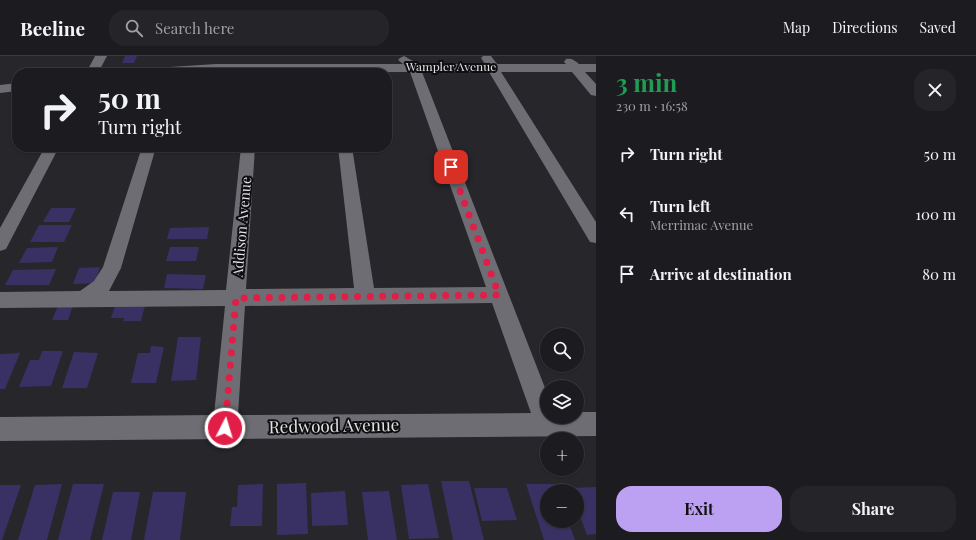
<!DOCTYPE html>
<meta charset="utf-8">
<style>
:root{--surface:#1c1c20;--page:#252529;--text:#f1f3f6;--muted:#a0a1a5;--line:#3a3a3e;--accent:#bca0f2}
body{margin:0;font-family:"Playfair Display",serif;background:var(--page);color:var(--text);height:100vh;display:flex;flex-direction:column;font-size:15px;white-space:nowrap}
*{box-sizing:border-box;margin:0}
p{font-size:13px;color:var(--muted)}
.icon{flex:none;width:22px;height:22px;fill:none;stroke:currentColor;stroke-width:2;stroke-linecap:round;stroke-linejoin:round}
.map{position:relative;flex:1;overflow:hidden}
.sheet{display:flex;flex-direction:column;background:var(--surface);width:380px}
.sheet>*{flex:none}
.banner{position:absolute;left:12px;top:12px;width:380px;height:84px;border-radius:16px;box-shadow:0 1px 3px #0004,0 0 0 1px var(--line);background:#1c1c20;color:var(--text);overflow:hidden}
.tools{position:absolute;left:540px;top:272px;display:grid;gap:8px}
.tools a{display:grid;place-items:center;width:44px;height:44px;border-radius:50%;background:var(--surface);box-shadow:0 1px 3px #0004,0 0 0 1px var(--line);font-size:20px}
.pin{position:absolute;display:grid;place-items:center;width:34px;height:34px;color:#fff;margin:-17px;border-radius:8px;box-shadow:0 2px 6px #0006}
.me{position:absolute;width:44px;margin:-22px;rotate:5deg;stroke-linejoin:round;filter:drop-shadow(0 0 3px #0008)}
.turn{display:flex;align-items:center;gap:14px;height:84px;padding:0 20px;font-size:18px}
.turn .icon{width:52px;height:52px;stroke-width:2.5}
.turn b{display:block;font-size:28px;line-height:34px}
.round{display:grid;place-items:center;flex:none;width:42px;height:42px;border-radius:16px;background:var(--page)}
.headline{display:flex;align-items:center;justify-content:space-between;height:68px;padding:0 20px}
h1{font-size:24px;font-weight:700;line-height:30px;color:#1e9e55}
.button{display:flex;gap:8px;margin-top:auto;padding:8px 20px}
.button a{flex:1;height:46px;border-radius:16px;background:var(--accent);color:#111;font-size:16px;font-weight:700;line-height:46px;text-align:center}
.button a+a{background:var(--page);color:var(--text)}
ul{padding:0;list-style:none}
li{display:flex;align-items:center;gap:12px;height:60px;padding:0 20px}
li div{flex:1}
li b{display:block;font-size:15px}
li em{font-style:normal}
header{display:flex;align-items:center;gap:24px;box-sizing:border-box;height:56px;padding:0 20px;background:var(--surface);border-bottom:1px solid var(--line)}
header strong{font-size:19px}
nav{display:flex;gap:22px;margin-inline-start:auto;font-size:14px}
.search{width:280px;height:36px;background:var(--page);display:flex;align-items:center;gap:10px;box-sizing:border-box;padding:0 14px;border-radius:16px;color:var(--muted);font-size:15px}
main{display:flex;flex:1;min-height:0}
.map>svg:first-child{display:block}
.building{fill:#393164}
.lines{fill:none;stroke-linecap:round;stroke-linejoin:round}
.minor{fill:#6d6d73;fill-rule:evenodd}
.route{stroke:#e11d48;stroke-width:7;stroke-dasharray:0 12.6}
.labels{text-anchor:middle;stroke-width:4;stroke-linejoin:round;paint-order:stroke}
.far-street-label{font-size:12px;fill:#e1e1e4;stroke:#0f0f12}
.street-label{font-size:14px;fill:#e1e1e4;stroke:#0f0f12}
.near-street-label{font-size:17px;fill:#e1e1e4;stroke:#0f0f12}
</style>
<header>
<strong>Beeline</strong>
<div class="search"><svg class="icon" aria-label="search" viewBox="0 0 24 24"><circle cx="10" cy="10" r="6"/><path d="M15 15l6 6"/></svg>Search here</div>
<nav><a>Map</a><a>Directions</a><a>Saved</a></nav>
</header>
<main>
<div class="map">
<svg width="596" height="484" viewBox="0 0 596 484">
<rect width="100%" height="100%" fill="#26262b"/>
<g class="building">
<path d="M125,0H137L134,7H122Z"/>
<path d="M51,152H76L69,166H43Z"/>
<path d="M39,169H72L64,186H30Z"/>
<path d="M209,171L207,183H167L170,172Z"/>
<path d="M58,191L52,206L19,207L27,192Z"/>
<path d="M170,191H199L196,205H166Z"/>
<path d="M100,211L95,227L73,228L79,212Z"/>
<path d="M56,213L49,229H5L13,214Z"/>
<path d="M167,218L206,219L203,233L164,232Z"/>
<path d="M116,246H146L141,265H123L124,262H111Z"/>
<path d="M58,250H73L68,264H52Z"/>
<path d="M178,281H201L196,324L171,325Z"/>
<path d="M151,290L164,291L156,327H131L138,297H150Z"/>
<path d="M42,295H63L51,330L19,331L30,304H39Z"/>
<path d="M74,296L98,297L87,332H62Z"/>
<path d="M20,297L5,333H0V298Z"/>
<path d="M441,425H469L484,484H453Z"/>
<path d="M306,427L308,478L277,479V428Z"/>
<path d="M62,428L47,484H18L35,429Z"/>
<path d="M73,428H104L90,484H58Z"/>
<path d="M263,428L262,470H230L232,451H237L238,429Z"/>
<path d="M428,428L439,482L409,483L401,429Z"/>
<path d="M526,428H555L558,435H547V465H568L575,484H544Z"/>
<path d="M0,429H21L2,484H0Z"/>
<path d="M596,431V478L587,479L577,452V435H571L569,432Z"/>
<path d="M474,432H507L517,464L482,465Z"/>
<path d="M345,435L348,469L312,470L311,437Z"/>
<path d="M389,435L397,484H368L362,436Z"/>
<path d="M113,436H140L131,484H102Z"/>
<path d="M153,436H186L180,484H144Z"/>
</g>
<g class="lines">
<g class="minor">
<path d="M95,0H107L98,17H86Z"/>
<path d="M404,0L418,8H485L481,2L483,0H491L497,8H566L564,6L566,3C572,2 574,4 579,8H596V16H585L596,28V40L591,39L572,16H501L596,166V187L590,186L489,16H422L547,337V361H577V356H596V380L0,385V361L214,359L225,250L0,252V236L80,235L94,225L103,211L142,91H156L121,212L109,235L226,234L241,91H255L246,233L354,232L338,91H352L374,232L486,231L410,16L133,17L135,14L139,13L216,8H403L398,4L400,2ZM492,247L531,357L238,359L245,250Z"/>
<path d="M17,27V35L0,37V29Z"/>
<path d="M45,91H59L6,193L0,195V172Z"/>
</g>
</g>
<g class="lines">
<path class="route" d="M225,372L236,242L499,239L451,111"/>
</g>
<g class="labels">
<g class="far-street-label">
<text x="451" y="15">Wampler Avenue</text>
</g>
<g class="street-label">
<text transform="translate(242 171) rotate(-85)" y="5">Addison Avenue</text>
</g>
<g class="near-street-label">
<text transform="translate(334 370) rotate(-1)" y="6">Redwood Avenue</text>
</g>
</g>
</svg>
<div class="tools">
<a><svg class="icon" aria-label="search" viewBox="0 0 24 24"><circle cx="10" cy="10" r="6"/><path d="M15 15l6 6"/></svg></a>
<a><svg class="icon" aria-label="layers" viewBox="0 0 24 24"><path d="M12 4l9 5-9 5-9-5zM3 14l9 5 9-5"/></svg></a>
<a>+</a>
<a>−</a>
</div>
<div class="pin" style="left:451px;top:111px;background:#d93025"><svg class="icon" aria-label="arrive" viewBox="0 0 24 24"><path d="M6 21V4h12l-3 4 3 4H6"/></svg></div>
<svg class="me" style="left:225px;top:372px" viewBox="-20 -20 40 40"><circle r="17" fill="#e11d48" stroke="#fff" stroke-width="3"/><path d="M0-11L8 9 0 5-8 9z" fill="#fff"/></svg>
<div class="banner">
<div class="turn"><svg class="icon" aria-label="right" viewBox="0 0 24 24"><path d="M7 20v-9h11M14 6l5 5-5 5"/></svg><div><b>50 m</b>Turn right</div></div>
</div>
</div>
<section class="sheet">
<div class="headline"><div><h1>3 min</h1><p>230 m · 16:58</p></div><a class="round"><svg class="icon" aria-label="close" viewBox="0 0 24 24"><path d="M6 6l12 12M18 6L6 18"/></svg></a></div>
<ul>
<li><svg class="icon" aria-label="right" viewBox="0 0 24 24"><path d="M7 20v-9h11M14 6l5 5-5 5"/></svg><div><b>Turn right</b></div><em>50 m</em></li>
<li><svg class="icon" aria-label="left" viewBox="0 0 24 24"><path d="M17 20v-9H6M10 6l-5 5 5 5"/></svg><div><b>Turn left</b><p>Merrimac Avenue</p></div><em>100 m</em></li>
<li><svg class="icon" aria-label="arrive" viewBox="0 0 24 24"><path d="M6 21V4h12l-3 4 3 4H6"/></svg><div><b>Arrive at destination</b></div><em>80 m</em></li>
</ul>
<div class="button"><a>Exit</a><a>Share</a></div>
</section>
</main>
